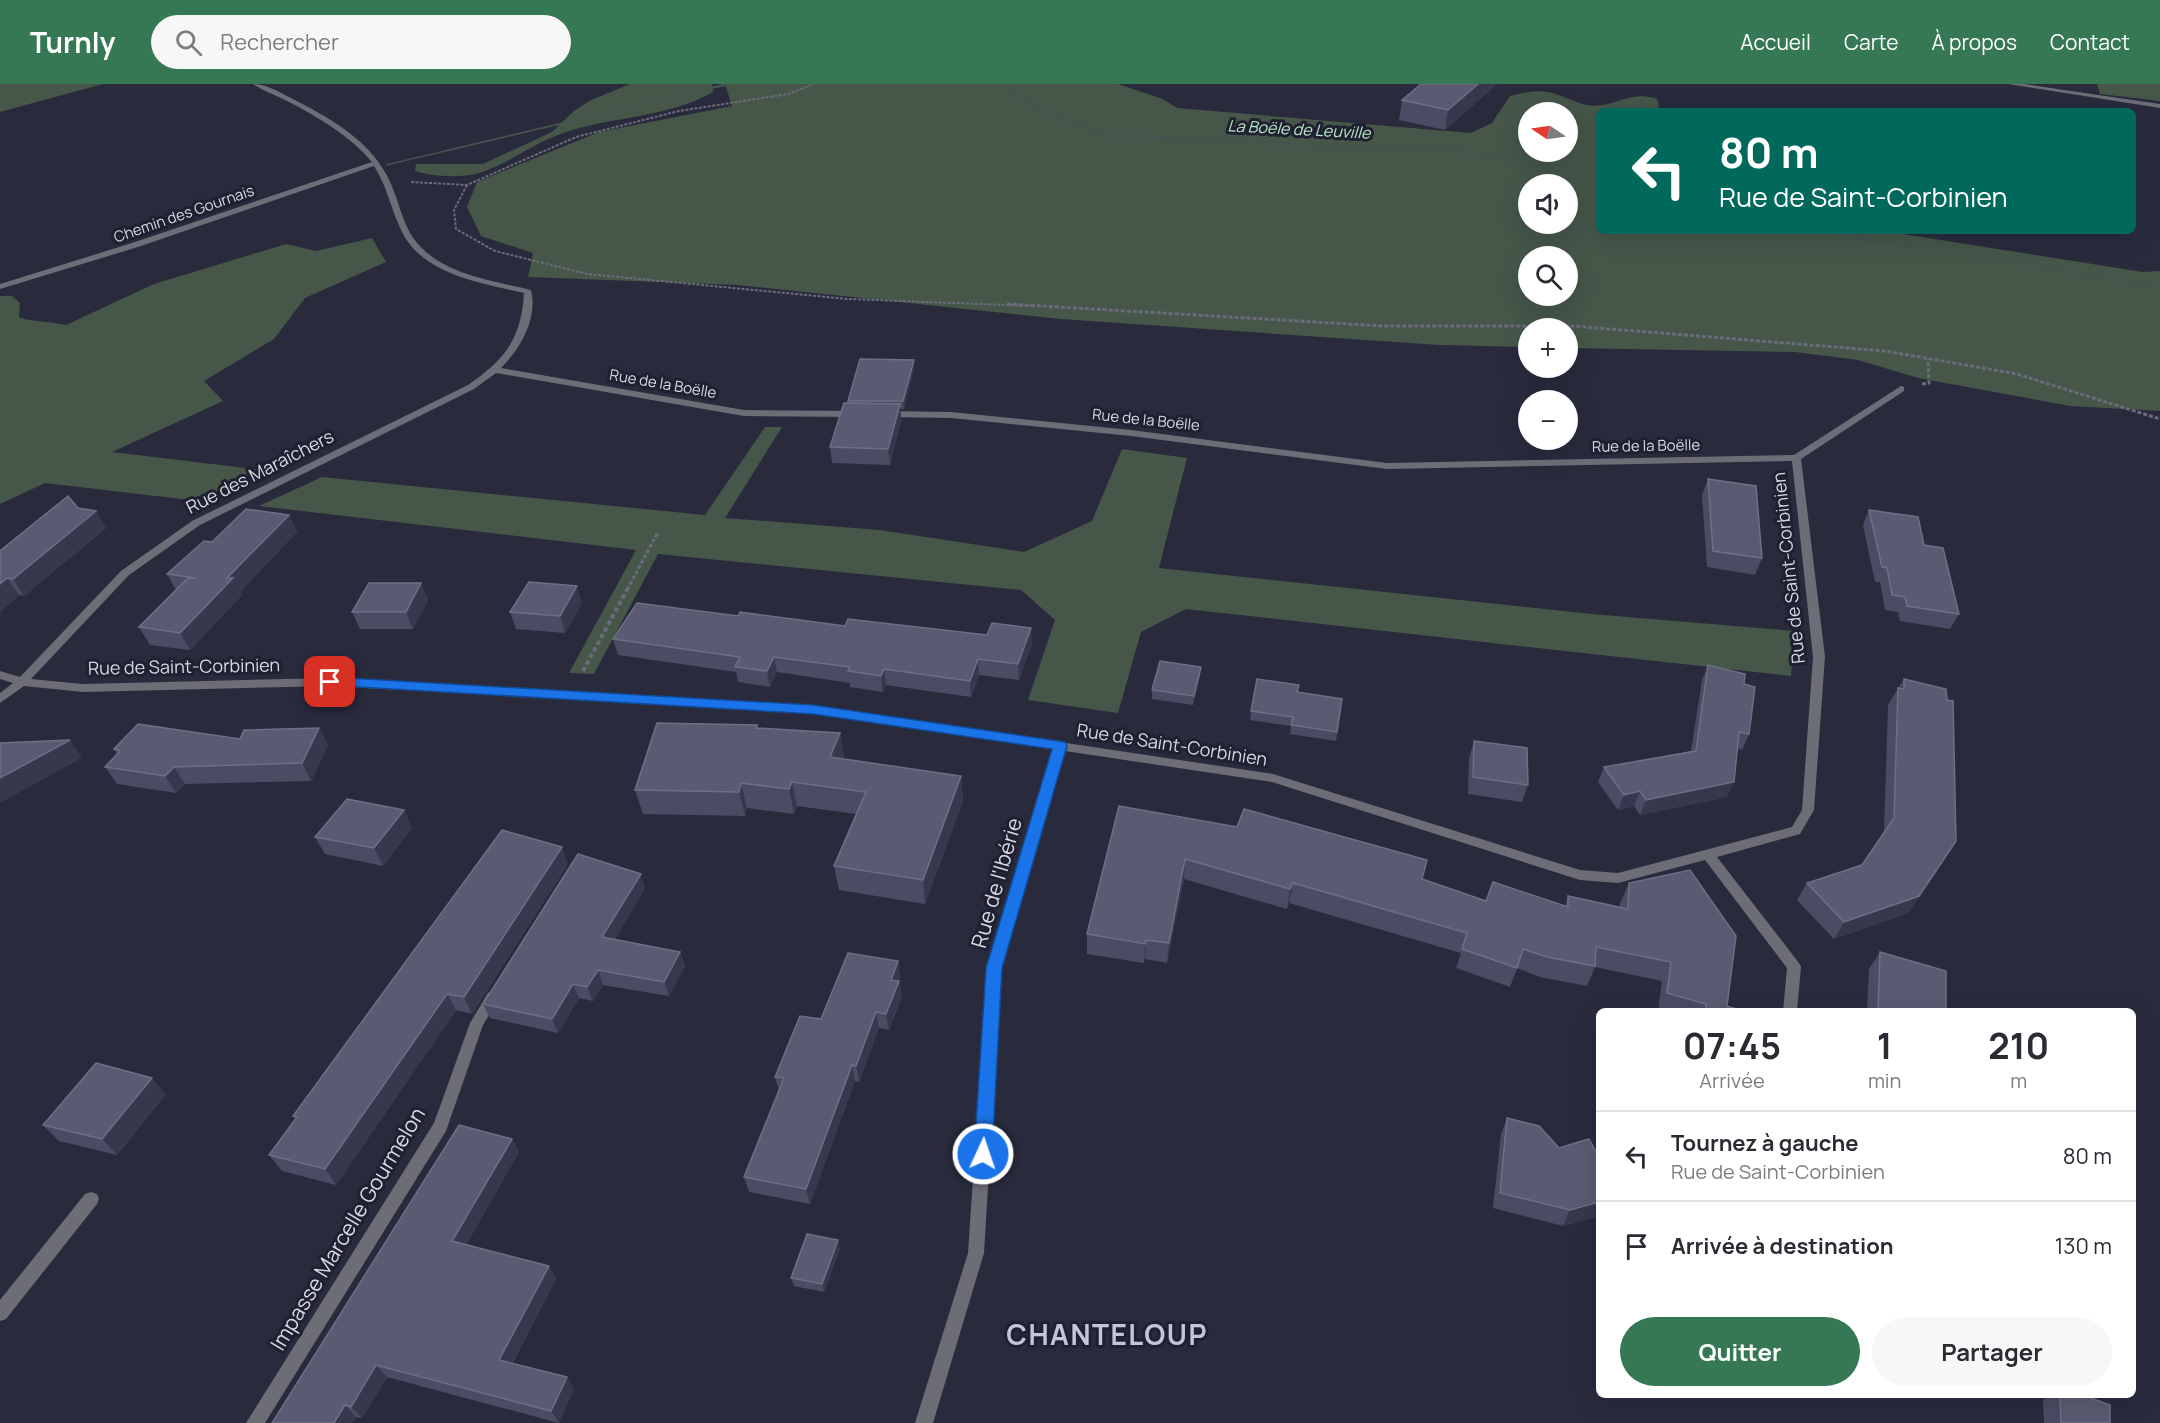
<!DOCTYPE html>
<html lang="fr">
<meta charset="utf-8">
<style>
:root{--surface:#fff;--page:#f7f7f7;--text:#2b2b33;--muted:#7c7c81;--line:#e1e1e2;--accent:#367853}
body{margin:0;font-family:Manrope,sans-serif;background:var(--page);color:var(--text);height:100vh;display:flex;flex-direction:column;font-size:22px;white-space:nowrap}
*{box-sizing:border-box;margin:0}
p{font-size:20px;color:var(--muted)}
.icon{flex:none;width:33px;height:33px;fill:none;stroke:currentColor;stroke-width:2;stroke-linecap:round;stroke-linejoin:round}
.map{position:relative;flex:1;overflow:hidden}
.side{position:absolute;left:1596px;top:924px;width:540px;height:390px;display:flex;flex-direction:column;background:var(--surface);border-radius:9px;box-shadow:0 6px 24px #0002}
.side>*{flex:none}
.hud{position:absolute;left:1596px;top:24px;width:540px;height:126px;border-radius:9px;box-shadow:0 6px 24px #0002;background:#00695c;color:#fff;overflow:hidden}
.needle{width:39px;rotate:283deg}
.tools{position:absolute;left:1518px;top:18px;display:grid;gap:12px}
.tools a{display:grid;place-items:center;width:60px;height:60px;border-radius:50%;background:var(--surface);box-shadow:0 6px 24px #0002;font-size:30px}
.pin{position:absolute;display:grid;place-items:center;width:51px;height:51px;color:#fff;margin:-26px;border-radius:12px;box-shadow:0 3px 9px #0006}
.me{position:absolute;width:66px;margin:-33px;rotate:3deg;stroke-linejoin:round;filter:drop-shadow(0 0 4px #0008)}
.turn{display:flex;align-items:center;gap:21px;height:126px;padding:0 24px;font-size:27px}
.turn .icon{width:78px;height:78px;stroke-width:2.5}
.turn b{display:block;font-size:42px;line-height:51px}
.eta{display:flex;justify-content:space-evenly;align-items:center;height:102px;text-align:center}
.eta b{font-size:36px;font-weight:700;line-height:42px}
.button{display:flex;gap:12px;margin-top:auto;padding:12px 24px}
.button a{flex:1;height:69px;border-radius:36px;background:var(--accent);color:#fff;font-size:24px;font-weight:700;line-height:69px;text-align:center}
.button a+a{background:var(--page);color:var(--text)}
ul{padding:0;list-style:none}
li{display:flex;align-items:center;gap:18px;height:90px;padding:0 24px;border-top:2px solid var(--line)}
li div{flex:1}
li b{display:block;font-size:22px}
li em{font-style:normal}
header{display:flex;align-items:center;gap:36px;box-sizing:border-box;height:84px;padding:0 30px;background:var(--accent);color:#fff}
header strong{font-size:28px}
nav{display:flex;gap:33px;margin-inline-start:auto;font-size:21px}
.search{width:420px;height:54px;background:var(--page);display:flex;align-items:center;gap:15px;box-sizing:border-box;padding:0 21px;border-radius:33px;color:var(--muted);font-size:22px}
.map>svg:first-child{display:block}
.green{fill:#465649;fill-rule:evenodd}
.water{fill:#051c0c;stroke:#44554d;stroke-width:1.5}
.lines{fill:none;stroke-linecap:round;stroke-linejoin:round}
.stream{fill:#44554d;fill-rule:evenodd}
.path-far2{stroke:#6a6b7b;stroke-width:2;stroke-dasharray:3 1.5;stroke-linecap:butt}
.path-far1{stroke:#6a6b7b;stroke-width:3;stroke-dasharray:4 2;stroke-linecap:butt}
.path{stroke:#6a6b7b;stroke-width:4;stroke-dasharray:4.5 3;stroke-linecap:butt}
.service{fill:#6c6d77;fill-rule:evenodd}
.minor{fill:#6c6d77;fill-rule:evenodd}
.wall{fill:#4b4c64}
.shaded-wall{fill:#37384e}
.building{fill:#5a5b72;stroke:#6e6f84;stroke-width:1.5}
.route{fill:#1a73e8;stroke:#114b97;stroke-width:1.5}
.labels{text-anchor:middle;stroke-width:6;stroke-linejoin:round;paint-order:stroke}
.far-street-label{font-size:15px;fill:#d8d9e5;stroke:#1f2031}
.far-water-label{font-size:16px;font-style:italic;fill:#b7e8c2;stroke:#1f2031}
.street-label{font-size:18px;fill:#d8d9e5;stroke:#1f2031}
.near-street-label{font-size:21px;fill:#d8d9e5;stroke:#1f2031}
.near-district-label{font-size:28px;font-weight:bold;letter-spacing:1.5px;fill:#c3c5dc;stroke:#1f2031}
</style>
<header>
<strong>Turnly</strong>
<div class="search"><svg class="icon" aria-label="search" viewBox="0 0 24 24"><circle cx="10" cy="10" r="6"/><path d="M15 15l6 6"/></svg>Rechercher</div>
<nav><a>Accueil</a><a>Carte</a><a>À propos</a><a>Contact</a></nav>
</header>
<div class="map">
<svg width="2160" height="1339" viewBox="0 0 2160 1339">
<rect width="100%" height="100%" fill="#292a3c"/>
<g class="green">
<path d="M0,0H103L0,28Z"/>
<path d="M630,0H712L713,8C668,34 612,32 563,49C534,59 508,80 479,89C460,94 434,93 415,87L416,80H483L552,48L574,27L591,16Z"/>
<path d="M725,0H1118L1163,15L1177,24L1471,49L1492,39L1510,12C1523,9 1534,6 1547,8C1566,11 1582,25 1602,21C1622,18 1635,7 1657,15L1659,21L1656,27H1599V147H1884L2143,188L2160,187V327L2070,322L1918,294L1858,276L1795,268L1568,264V244H1528V263L1439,261L1061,235L738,201L528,193L533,169L481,152L467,123L477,98L599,48L732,22ZM1528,28H1568V68H1528ZM1528,100H1568V140H1528ZM1528,172H1568V212H1528Z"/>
<path d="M2097,0H2160V17L2100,10Z"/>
<path d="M372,154L386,178L305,214L274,255L204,297L223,317L112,368L271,387L207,418L45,399L0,420V212H12L20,219L19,233C35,239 50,237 66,241L154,200L286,160L316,167Z"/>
<path d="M765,343H782L725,434L880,446L1024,468L1092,437L1122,365L1187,374L1159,484L1592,530L1794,547L1791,592L1186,525L1141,548L1118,629L1028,616L1055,536L1021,506L658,470L594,590L569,589L636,466L259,422L322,393L705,431Z"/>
</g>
<path class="water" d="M726,0H730L386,81Z"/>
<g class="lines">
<g class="stream">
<path d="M1002,0H1009L1032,20L1106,49L1396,64L1451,62L1503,73L1599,100V104L1500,76L1451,66L1396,68L1105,53L1028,22Z"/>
<path d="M1813,147H1832L1984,170L2160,202V206L1984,174L1817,149Z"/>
</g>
<g class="path-far2">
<path d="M411,98L467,101L576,53L679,27L788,10L814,0"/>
<path d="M467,101L454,126L456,145L495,167L587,190L848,215L1033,222"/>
</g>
<g class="path-far1">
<path d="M1007,220L1384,242H1573L1885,267L2017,290L2160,335"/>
<path d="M1922,300L1929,299L1928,275"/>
<path d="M627,506L658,448"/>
</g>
<path class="path" d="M583,587L628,504"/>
<path class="service" d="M91,1108L97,1110L99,1115L97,1120L6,1235L0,1237V1216L85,1110Z"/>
<g class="minor">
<path d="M253,0C266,0 279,8 291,14C326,32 367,54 386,90C399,112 401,141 418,160C445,191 494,197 531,206C538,235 520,265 501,284L744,326L857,327L862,330L857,333L744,332L496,289L474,305L200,441L129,491L31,595L83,600L330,594L813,621L1273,690L1580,786L1618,789L1792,743L1802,726L1813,573L1792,377L1387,385L1131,352L951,334L886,333L881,330L886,327L951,328L1131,346L1387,379L1794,371L1901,302L1904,303V307L1801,375L1825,573L1814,726L1800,750L1717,773L1799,879L1801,883L1797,927H1783L1787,884L1705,776L1618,799L1580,796L1272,698L1065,667L1001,884L984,1169L933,1339H915L968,1169L987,884L1053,665L813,629L330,602L83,608L24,602L0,619V609L13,599L0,595V587L20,593L121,487L192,437L468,301C505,275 521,256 524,209C481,199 422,191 401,146C391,125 387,102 374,82L138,163L0,205V200L132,159L372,78C349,51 318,33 287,17C276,11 263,7 253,0Z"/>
<path d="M2008,0H2024L2160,20V24Z"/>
<path d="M493,907L498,909L500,913L483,941L446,1047L265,1339H246L434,1039L470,939L488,909Z"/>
</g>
</g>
<g class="wall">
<path d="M1497,0L1445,46L1399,36L1402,16Z"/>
<path d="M914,276V284L904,325H900L901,336L890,381L832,379L830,363L848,319V317Z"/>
<path d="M1708,395L1762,474L1755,491L1707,483L1702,411Z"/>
<path d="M78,424L106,444L24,512L19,511L0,528V467Z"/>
<path d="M1869,426L1924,461L1959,530L1950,545L1900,537L1898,528L1885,526L1880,498H1875L1863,441Z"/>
<path d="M289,431L297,448L240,508L242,511L190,566L150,561L139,543L176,506L167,490L212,458Z"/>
<path d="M421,499L428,516L413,545H360L352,528Z"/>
<path d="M582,519L565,549L516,545L510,528Z"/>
<path d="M738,532L845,542L1032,560L1019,596L979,591L971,613L886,601L883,608L850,603V599L777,588L770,603L738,598L736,588L618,571L613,555Z"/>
<path d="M1708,581L1744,600L1749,650L1742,666L1738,665L1727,713L1640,731L1634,722L1618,726L1598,698L1604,683L1691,667L1702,596Z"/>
<path d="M1201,583L1200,591L1193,621L1152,615V606Z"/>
<path d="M1904,595L1945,774L1908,829L1834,855L1797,816L1807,799L1862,781L1884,748L1888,621Z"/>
<path d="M1298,608L1342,615L1336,657L1290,650L1291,642L1250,636L1251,627Z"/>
<path d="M757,641L758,644L840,649L844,673L843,675L961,692L963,717L925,820L839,806L834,782L856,730L797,722L794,730L747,724L745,732L643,730L635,706Z"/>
<path d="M319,644L328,661L311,697L185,700L176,709L117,700L105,683L117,670L114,665L240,655Z"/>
<path d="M1474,657L1528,701L1522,718L1468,710L1469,674Z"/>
<path d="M1119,722L1422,795L1486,817L1565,822L1568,812L1620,823V819L1629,799L1727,922L1742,927H1658L1662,897L1595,883L1587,902L1540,893L1517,884L1510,903L1456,884L1461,869L1289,819L1287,825L1184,795L1167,879L1145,875L1144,879L1087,870V850Z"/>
<path d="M412,744L383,782L325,770L315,753Z"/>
<path d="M568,780L472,930L456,926L336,1101L282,1087L269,1071L295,1035L293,1032Z"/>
<path d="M645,804L615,855L680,868L685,882L669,912L603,901L593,917L579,914L558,949L490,934L483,920Z"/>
<path d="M1880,868L1946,927H1867L1869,885Z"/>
<path d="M898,877L900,894L899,897L902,913L889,946L879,944L859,998L855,997L810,1120L749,1108L744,1093L779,1007L775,993L821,935Z"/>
<path d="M166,1010L117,1071L59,1057L43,1041Z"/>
<path d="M1507,1034L1559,1064L1599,1073V1132L1563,1142L1493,1124L1501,1050Z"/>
<path d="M512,1055L519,1068L466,1161L549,1182L556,1195L512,1280L567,1293L574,1305L559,1339L387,1293L362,1334L356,1333L352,1339H272Z"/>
<path d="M840,1164L824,1208L794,1202L791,1194Z"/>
<path d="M2049,1311H2083L2110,1339H2044L2043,1316Z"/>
</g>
<g class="shaded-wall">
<path d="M1478,0H1497L1445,46L1448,26Z"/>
<path d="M914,276V284L904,325L903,317Z"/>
<path d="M900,320L901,336L890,381L888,365Z"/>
<path d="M96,427L106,444L24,512L13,495Z"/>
<path d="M289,431L297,448L240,508L242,511L190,566L180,549L227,494Z"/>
<path d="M7,494L19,511L0,528V500Z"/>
<path d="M421,499L428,516L413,545L406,528Z"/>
<path d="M577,502L582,519L565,549L560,532Z"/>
<path d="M1031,544L1032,560L1019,596L1018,580Z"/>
<path d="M774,573L777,588L770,603L767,587Z"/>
<path d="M978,575L979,591L971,613L970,597Z"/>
<path d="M1201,583L1200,591L1193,621L1194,612Z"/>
<path d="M884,585L886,601L883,608L881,592Z"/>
<path d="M319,644L328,661L311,697L302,679Z"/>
<path d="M840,649L844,673L834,697L830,673Z"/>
<path d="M70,656L82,674L0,719V694Z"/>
<path d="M174,683L185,700L176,709L165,692Z"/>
<path d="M961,692L963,717L925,820L923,796Z"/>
<path d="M792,698L797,722L794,730L789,705Z"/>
<path d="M1734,698L1727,713L1640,731L1646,716Z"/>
<path d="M741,699L747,724L745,732L739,708Z"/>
<path d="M1640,707L1634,722L1618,726L1624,711Z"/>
<path d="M404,726L412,744L383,782L374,764Z"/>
<path d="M562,763L568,780L472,930L464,913Z"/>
<path d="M1945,774L1908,829L1834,855L1844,838Z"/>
<path d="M1185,775L1184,795L1167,879L1169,859Z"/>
<path d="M641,790L645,804L608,867L602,853Z"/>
<path d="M1293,799L1289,819L1287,825L1290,805Z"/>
<path d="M1146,856L1145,875L1144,879L1145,860Z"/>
<path d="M680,868L685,882L669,912L664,898Z"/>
<path d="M898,877L900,894L896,906L899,897L902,913L889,946L886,930L891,896Z"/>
<path d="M598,886L603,901L593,917L587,903Z"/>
<path d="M573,900L579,914L558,949L552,935Z"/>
<path d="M447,910L456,926L336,1101L325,1085Z"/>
<path d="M876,928L879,944L859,998L856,982Z"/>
<path d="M852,981L855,997L810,1120L806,1105Z"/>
<path d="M152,994L166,1010L117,1071L102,1055Z"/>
<path d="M512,1055L519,1068L461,1170L452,1157Z"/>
<path d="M1599,1118V1132L1563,1142L1570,1126Z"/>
<path d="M838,1156L840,1164L824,1208L822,1200Z"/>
<path d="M549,1182L556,1195L507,1288L499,1276Z"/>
<path d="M376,1281L387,1293L362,1334L351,1323Z"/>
<path d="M567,1293L574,1305L559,1339L551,1327Z"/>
<path d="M345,1321L356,1333L352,1339H334Z"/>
</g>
<g class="building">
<path d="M1421,0H1478L1448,26L1402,16Z"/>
<path d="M860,275L914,276L903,317H848Z"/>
<path d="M844,319L900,320L888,365L830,363Z"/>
<path d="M1708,395L1756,402L1762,474L1713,467Z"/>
<path d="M68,412L78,424L96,427L13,495L7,494L0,500V467Z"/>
<path d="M246,425L289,431L227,494H233L180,549L139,543L188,494H196L167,490L204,457L212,458Z"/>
<path d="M1869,426L1918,433L1924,461L1943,464L1959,530L1907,522L1905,513L1892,511L1887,484L1882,483Z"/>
<path d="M529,498L577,502L560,532L510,528Z"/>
<path d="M369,499H421L406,528H352Z"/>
<path d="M637,519L738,532L740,528L845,542L848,535L987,551L992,539L1031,544L1018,580L978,575L970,597L884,585L881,592L848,587L850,583L774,573L767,587L735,583L740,573L613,555Z"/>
<path d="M1160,577L1201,583L1194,612L1152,606Z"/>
<path d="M1708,581L1745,590L1744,600L1755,603L1749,650L1739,648L1734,698L1646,716L1640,707L1624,711L1604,683L1696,667Z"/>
<path d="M1257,595L1299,601L1297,608L1342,615L1337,648L1291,641L1293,633L1251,627Z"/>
<path d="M1904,595L1946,605L1947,616L1953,617L1956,757L1919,812L1844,838L1807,799L1862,781L1894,734L1898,604L1904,605Z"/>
<path d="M657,639L757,641L756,644L840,649L830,673L961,692L923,796L834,782L866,708L792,698L789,705L741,699L739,708L635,706Z"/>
<path d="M138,640L240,655L244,646L319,644L302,679L174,683L165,692L105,683L120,667L114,665Z"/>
<path d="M70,656L0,694V659Z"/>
<path d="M1474,657L1527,664L1528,701L1473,693Z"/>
<path d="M347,715L404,726L374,764L315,753Z"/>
<path d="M1119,722L1237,743L1244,725L1427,776L1422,795L1486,817L1493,798L1568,823V812L1628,825L1629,799L1690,786L1736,852L1727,922L1742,927H1706V920L1667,909L1671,878L1596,863L1595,882L1547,873L1523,865L1517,884L1462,865L1467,849L1293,799L1290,805L1185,775L1169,859L1146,856L1145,860L1087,850Z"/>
<path d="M502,746L562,763L464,913L447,910L325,1085L269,1071L297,1033L293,1032Z"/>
<path d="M578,770L641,790L602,853L680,868L664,898L598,886L587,903L573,900L552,935L483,920Z"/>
<path d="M1880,868L1946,887V927H1878Z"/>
<path d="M848,869L898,877L891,896L899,897L886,930L876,928L856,982L852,981L806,1105L744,1093L784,994L775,993L800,932L821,935Z"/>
<path d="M96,979L152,994L102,1055L43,1041Z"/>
<path d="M1507,1034L1539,1042L1559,1064L1589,1055L1599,1073V1118L1570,1126L1500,1109Z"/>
<path d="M459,1041L512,1055L452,1157L549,1182L499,1276L567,1293L551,1327L376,1281L351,1323L345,1321L334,1339H272Z"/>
<path d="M807,1150L838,1156L822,1200L791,1194Z"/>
<path d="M2060,1311H2083L2110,1321V1339H2061Z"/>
</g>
<path class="route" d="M330,593L813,621L1065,658L1067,662L1002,884L992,1070L989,1076L983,1078L977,1076L974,1070L986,884L1052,665L813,630L325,601L324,598Z"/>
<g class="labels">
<g class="far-street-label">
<text transform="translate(184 130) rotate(-19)" y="5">Chemin des Gournais</text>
<text transform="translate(663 300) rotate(10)" y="5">Rue de la Boëlle</text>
<text transform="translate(1146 336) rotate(6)" y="5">Rue de la Boëlle</text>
<text transform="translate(1646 362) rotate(-1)" y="5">Rue de la Boëlle</text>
</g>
<g class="far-water-label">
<text transform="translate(1299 45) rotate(3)" y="6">La Boële de Leuville</text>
</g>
<g class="street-label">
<text transform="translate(260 388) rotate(-27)" y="6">Rue des Maraîchers</text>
<text transform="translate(1789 484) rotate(-96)" y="6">Rue de Saint-Corbinien</text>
<text transform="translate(184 583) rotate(-1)" y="6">Rue de Saint-Corbinien</text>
<text transform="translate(1172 661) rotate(9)" y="6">Rue de Saint-Corbinien</text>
</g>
<g class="near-street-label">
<text transform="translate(997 799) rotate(-74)" y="7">Rue de l'Ibérie</text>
<text transform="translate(348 1145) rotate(-59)" y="7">Impasse Marcelle Gourmelon</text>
</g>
<g class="near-district-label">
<text x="1107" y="1261">CHANTELOUP</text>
</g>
</g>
</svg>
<div class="tools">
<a><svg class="needle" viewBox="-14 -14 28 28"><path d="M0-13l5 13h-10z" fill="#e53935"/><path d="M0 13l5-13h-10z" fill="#7c7c81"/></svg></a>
<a><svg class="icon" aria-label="sound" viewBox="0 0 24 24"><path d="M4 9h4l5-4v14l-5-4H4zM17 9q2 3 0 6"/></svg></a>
<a><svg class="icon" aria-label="search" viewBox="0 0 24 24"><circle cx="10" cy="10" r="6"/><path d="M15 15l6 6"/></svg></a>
<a>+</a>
<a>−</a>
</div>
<div class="pin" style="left:330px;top:598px;background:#d93025"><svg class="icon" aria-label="arrive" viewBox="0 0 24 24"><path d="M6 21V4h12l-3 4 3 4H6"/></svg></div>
<svg class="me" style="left:983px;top:1070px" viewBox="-20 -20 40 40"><circle r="17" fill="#1a73e8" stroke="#fff" stroke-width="3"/><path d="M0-11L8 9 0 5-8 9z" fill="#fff"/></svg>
<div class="hud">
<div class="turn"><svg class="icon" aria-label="left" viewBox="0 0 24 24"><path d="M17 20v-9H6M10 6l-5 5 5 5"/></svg><div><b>80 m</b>Rue de Saint-Corbinien</div></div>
</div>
<section class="side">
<div class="eta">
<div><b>07:45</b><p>Arrivée</p></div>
<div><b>1</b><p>min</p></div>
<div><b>210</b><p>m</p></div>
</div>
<ul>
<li><svg class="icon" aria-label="left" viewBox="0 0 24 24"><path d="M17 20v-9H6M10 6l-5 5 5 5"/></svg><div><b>Tournez à gauche</b><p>Rue de Saint-Corbinien</p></div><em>80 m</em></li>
<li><svg class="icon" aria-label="arrive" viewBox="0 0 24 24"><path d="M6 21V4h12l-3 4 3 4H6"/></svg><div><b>Arrivée à destination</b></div><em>130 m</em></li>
</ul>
<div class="button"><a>Quitter</a><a>Partager</a></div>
</section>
</div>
